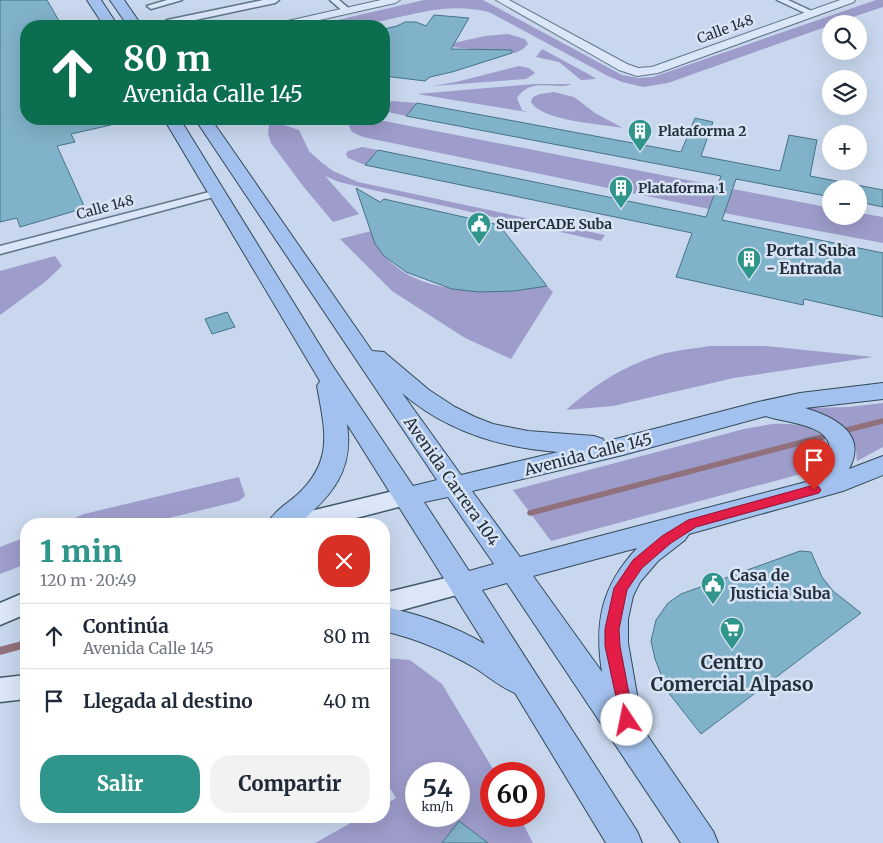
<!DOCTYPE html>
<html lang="es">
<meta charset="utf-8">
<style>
:root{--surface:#fff;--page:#f2f2f3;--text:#1f2937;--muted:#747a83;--line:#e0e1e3;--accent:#30958b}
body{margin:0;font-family:Merriweather,serif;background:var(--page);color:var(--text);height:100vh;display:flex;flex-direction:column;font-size:19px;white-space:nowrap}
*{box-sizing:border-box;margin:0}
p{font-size:16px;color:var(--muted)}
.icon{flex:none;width:28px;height:28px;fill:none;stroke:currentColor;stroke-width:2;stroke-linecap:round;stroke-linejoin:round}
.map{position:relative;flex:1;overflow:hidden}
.sheet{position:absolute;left:20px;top:518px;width:370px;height:305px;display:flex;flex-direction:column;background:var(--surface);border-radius:20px;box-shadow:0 5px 20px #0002}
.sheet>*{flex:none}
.hud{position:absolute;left:20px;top:20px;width:370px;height:105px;border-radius:20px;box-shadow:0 5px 20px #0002;background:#0b6e4f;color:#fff;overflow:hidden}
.fabs{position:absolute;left:822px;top:15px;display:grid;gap:10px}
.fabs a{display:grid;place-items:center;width:45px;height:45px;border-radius:50%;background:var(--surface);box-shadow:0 5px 20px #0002;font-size:25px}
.speed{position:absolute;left:405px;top:762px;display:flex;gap:10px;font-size:25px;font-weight:700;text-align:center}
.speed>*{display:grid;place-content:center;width:65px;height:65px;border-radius:50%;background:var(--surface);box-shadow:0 5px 20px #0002;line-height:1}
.speed small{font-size:12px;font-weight:400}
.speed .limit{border:8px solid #d22;background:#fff;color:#111}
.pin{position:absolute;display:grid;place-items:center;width:42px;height:42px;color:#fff;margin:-51px -21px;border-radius:50% 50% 50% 0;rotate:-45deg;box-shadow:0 0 5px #0007}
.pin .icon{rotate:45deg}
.me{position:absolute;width:55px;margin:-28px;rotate:349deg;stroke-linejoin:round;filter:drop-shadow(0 0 4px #0008)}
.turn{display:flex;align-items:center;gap:18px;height:105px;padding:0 20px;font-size:22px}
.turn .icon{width:65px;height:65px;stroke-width:2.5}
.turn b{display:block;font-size:35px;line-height:42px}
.round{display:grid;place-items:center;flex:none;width:52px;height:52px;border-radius:20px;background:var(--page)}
.overview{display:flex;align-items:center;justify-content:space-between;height:85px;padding:0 20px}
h1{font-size:30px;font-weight:800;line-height:38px;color:var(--accent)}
.action{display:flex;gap:10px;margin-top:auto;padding:10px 20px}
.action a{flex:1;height:58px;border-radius:20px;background:var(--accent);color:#fff;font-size:20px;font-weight:800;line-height:58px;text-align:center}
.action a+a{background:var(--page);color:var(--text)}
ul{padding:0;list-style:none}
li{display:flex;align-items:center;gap:15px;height:65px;padding:0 20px;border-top:1px solid var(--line)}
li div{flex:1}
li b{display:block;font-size:19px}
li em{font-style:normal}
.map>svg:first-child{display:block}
.green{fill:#9d9ccb;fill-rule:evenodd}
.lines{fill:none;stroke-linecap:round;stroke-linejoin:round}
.stream-far1{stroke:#90707b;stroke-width:5.5}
.stream{stroke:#90707b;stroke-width:8}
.building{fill:#80b2c9;stroke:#457387}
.minor-casing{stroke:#5e7688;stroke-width:3}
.tertiary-casing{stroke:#5e7688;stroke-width:2}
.secondary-casing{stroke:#415a6a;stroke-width:3}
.primary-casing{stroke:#324957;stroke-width:2}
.minor{fill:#dbe7f8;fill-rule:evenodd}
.tertiary{fill:#dbe7f8;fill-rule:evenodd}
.secondary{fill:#dbe7f8;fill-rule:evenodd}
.primary{fill:#a3c1ee;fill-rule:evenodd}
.route{fill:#e11d48;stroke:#92132f}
.labels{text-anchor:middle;stroke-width:5;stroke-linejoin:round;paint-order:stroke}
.far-street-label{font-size:14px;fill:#213039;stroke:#d8e3f5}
.far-poi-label{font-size:14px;font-weight:bold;fill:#213039;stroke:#d8e3f5;text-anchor:start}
.poi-label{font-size:16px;font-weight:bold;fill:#213039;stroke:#d8e3f5;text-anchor:start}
.street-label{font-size:16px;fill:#213039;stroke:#d8e3f5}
.near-poi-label{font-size:19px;font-weight:bold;fill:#213039;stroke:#d8e3f5}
</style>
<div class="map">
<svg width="883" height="843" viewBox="0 0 883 843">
<rect width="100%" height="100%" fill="#c8d7ed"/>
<g class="green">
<path d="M424,0H483L622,75L638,78L653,77L876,0H883V7L831,24V25L668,83L643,87L622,82L608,76L489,12C440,0 402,20 354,26C341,28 326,26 312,26Z"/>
<path d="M508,34L525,39L528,44L523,49L515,53L440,46L485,36Z"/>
<path d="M542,49L592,76L596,79L581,80L559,62L536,57Z"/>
<path d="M519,66L529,68L535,73L526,79L432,86L456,82Z"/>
<path d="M534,84H572C554,91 532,76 517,98L522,110L527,112L417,94Z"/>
<path d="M554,92L574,97L595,113L623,128C601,124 542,121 531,102L533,97L540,94Z"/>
<path d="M392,101L417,103L406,116L388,112L384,108L386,104Z"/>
<path d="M363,119L379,120L718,186L709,209L363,137L352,132L349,126L353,122Z"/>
<path d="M281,124L299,130L309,151L321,162L333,171L358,182L605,235L601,241L373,190L339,182L325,176L359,214L333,222L303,186L271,143L268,134L269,125Z"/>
<path d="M362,147L378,150L365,165L348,158L346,154L348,151Z"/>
<path d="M733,189L831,208V216H859V213L883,217V243L724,213Z"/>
<path d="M371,231C394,300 490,294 547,286L553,292L511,359L465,338L392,291L340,239Z"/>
<path d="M55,256L62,266L45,282L0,315V271Z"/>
<path d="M710,346H766L873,357L734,378L613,406L566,410C594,385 623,366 659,355C675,350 693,349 710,346Z"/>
<path d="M883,403V447L857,461C856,456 857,450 855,445C849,428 822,415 807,408L849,407Z"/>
<path d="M772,424C797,423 835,427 827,461L812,471L551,541L513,490L744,429Z"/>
<path d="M239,477L245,496L239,501L144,524H60L84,514Z"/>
<path d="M26,537V564L0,574V547Z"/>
<path d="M384,658L410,660L442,684L496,774H491V816H519L533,843H488L459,821L442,843H315L363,816H384V805L396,798L384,779ZM416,774H459V816H416Z"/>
</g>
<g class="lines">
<g class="stream-far1">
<path d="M839,432L883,421"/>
<path d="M530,513L830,435"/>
</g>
<path class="stream" d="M0,651L26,644"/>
</g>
<g class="building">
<path d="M0,0H47L62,26H26V119H110L111,125L71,134L75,142L57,146L85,208L20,227L17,218L0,222Z"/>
<path d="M434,15L469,18L451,49L512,50V53L452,72L430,77L425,81L384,76V29L397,26L405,22H416L426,26Z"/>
<path d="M417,103L681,152L695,118L713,122L701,156L780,171L789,135L817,140L810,176L883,190V207L859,202V189H831V197L736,179L722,220L883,253V317L804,299L803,305L676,277L692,233L365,165L378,150L706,217L721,176L406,116Z"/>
<path d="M356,188L380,202L384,199L499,225L547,286L514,291L479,292L452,289L406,272L384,256L375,244Z"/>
<path d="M227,312L235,327L212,334L205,319Z"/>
<path d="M800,551L811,552L822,577L833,591L861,613L701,734L668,692L655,659L651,641L656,620L668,603L681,594Z"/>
<path d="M459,821L488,843H442Z"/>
</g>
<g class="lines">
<defs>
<g id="minor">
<path d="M167,0H182L151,9L147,6Z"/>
<path d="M263,0H279L275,3L167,26L163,23L167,20Z"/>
<path d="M330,0H339L352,11L345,13Z"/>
<path d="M777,0H788L816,13L809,15Z"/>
<path d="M217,190L223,193L221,195L0,254V246Z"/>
</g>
<g id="tertiary">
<path d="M381,0H400L395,3L293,26H273L279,23Z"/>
<path d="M496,0H509L627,64L638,68L652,67L840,0H855L854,2L658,73L637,76L619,70Z"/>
</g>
<g id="secondary">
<path d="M406,488L414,491L417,497L414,503L333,524H282L286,517L294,515Z"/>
<path d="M462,574L471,577L474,584L471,591L384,615V593Z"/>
<path d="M26,592V614L0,625V603Z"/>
<path d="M26,675V699L0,702V678Z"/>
</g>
<g id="primary">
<path d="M87,0H101L118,26H104Z"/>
<path d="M110,0H124L142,26H128Z"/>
<path d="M164,119H180L332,365L413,486L437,480L195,119H211L372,351L384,352L429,390L455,407L475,417L493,424L528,431L594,436L603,439L604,442L758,402L800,393L883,383V399L805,408C835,417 868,434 849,469L883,456V475L843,491L689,534L685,540L658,561L640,582L633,596L628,619V643L643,729L713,831L718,843H681L507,583L482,590L637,831L642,843H606L515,693C500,687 488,676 475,668C446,651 417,639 384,631V607C419,614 454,626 485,644L347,424C354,470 332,496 298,524H267C274,511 287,504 298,494C334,460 325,430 317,386L320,381ZM402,393C446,431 501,448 558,452L461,475ZM766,416C787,424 839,423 829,459L806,482L520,557L472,491L623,455ZM448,497L494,564L469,571L424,502ZM637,548C602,586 594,621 602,672L533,576Z"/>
</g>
</defs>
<use href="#minor" class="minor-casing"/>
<use href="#tertiary" class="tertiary-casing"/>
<use href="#secondary" class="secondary-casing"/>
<use href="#primary" class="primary-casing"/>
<use href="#minor" class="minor"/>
<use href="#tertiary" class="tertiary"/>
<use href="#secondary" class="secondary"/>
<use href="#primary" class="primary"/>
</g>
<path class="route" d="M814,485L819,487L821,490L819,493L696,527L671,543L642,568L627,590L619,629L620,646L634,720L632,725L627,727L622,725L605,646V629L614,588L633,560L662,536L688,520Z"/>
<defs>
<symbol id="building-pin" viewBox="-11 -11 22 30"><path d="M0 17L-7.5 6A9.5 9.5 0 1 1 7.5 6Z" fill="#30958b" stroke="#d8e3f5"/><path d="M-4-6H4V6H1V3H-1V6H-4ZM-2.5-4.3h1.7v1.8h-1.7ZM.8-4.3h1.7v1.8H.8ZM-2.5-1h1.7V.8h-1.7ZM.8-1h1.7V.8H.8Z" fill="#fff"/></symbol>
<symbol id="civic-pin" viewBox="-11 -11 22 30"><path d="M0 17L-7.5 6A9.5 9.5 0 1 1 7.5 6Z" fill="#30958b" stroke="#d8e3f5"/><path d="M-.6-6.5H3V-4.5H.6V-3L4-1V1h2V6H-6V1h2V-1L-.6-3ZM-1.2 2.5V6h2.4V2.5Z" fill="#fff"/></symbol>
<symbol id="supermarket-pin" viewBox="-11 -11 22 30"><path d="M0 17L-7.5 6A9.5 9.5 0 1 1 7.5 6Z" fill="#30958b" stroke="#d8e3f5"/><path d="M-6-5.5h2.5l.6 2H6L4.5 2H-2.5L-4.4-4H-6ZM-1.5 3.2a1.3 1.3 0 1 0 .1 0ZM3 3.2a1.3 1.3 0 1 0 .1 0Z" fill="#fff"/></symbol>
</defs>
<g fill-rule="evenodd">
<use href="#building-pin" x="626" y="117" width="28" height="38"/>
<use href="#building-pin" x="607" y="174" width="28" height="38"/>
<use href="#civic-pin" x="465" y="210" width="28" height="38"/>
<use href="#building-pin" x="735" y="245" width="28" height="38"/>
<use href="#civic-pin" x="699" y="570" width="28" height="38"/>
<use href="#supermarket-pin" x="718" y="615" width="28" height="38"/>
</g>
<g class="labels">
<g class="far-street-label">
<text transform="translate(725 29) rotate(-20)" y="5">Calle 148</text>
<text transform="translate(105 207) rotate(-15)" y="5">Calle 148</text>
</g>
<g class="far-poi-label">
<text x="658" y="136">Plataforma 2</text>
<text x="638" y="193">Plataforma 1</text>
<text x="496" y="229">SuperCADE Suba</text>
</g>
<g class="poi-label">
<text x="766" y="256">Portal Suba<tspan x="766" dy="18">- Entrada</tspan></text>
<text x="730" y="581">Casa de<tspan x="730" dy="18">Justicia Suba</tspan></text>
</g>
<g class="street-label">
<text transform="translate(588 454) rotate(-14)" y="6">Avenida Calle 145</text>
<text transform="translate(452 481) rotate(55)" y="6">Avenida Carrera 104</text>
</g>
<g class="near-poi-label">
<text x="732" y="669">Centro<tspan x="732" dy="22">Comercial Alpaso</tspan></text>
</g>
</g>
</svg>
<div class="fabs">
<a><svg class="icon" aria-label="search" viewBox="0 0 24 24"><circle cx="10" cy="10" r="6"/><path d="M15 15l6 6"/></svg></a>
<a><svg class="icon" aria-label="layers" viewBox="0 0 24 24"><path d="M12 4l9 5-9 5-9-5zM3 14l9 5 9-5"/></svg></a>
<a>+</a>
<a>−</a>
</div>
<div class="speed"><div>54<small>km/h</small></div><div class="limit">60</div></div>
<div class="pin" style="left:814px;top:490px;background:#d93025"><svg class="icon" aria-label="arrive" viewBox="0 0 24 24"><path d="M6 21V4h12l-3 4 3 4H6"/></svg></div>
<svg class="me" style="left:627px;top:720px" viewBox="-20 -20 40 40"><circle r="19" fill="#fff"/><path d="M0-13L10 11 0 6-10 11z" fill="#e11d48"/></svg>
<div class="hud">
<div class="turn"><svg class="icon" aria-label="ahead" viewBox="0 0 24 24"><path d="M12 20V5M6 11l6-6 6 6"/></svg><div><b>80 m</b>Avenida Calle 145</div></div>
</div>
<section class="sheet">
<div class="overview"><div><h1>1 min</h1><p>120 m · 20:49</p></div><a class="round" style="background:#d93025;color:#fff"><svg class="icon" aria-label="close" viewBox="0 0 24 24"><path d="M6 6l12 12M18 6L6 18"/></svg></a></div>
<ul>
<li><svg class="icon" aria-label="ahead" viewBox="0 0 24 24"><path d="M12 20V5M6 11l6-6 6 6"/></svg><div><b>Continúa</b><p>Avenida Calle 145</p></div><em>80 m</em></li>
<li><svg class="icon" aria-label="arrive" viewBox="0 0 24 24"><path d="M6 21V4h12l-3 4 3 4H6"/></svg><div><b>Llegada al destino</b></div><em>40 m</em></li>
</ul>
<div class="action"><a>Salir</a><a>Compartir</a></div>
</section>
</div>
